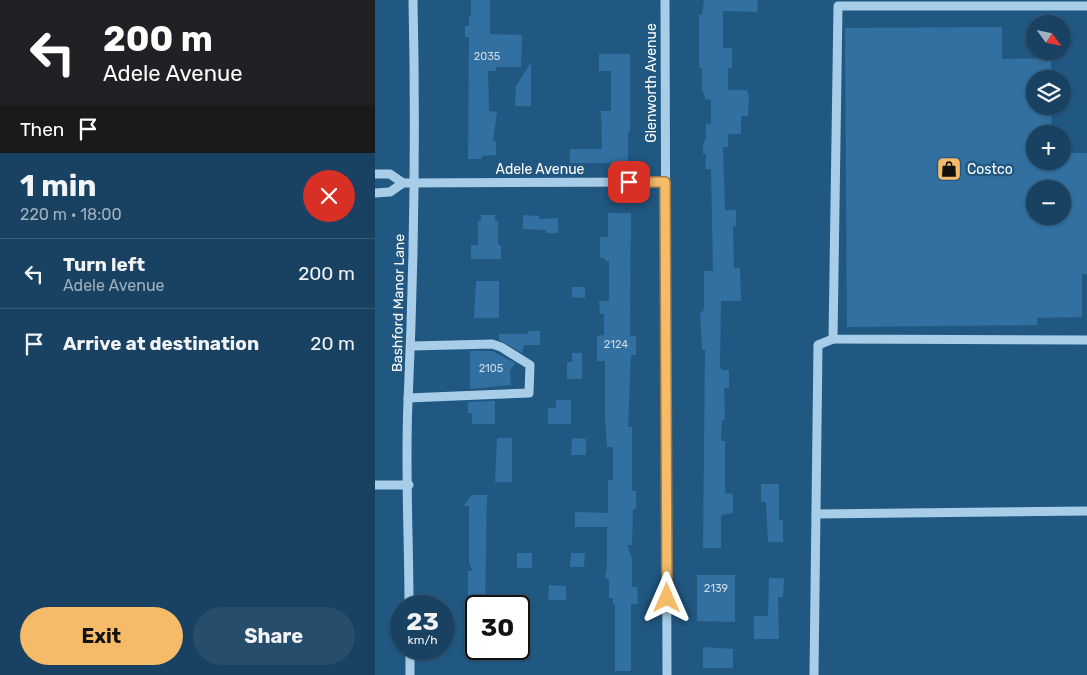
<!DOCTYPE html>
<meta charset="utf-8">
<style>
:root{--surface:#194262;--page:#264d6b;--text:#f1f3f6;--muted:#9fb0be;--line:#375b77;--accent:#f5bb69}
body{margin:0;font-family:Rubik,sans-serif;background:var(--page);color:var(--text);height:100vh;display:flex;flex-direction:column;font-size:19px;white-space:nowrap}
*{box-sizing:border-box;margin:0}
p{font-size:16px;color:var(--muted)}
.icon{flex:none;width:28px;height:28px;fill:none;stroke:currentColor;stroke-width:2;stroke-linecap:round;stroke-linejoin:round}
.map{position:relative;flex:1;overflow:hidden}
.sheet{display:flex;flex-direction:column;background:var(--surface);width:375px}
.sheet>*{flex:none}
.guide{background:#202124;color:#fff;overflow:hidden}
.needle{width:32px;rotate:123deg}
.buttons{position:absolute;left:651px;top:15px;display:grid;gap:10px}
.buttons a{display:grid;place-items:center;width:45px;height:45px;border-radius:50%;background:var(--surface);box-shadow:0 1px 4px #0004,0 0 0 1px var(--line);font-size:25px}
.speed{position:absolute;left:15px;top:595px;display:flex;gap:10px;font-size:25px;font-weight:700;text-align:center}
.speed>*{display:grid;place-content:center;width:65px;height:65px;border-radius:50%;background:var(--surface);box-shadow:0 1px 4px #0004,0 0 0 1px var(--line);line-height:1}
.speed small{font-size:12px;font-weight:400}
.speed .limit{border:2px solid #111;border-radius:8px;background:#fff;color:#111}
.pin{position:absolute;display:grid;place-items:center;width:42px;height:42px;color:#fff;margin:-21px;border-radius:10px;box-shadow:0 2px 8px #0006}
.me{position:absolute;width:55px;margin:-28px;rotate:0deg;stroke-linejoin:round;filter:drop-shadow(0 0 4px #0008)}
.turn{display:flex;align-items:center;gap:18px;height:105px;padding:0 20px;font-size:22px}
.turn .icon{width:65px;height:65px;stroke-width:2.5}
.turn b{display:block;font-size:35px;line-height:42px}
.then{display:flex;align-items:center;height:48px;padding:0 20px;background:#0003;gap:10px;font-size:19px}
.round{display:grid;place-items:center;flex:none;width:52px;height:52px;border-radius:26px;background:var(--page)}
.head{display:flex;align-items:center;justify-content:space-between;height:85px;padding:0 20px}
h1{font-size:30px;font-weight:700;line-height:38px}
.action{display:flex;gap:10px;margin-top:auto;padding:10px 20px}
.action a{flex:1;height:58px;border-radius:30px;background:var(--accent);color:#111;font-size:20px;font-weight:700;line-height:58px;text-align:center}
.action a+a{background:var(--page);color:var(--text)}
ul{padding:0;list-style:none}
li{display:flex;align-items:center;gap:15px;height:70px;padding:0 20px;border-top:1px solid var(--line)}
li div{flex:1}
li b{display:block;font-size:19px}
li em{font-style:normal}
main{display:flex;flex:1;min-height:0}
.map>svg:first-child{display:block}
.building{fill:#3170a0;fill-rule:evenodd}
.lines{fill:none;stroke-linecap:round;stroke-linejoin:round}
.minor{stroke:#a8cde8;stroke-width:9}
.route-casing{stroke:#9f7a44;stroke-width:12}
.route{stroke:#f5bb69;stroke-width:9}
.labels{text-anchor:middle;stroke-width:5;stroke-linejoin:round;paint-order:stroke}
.number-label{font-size:11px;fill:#ccdbe7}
.street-label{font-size:14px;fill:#fff;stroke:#215882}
.poi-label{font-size:14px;fill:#fff;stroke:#215882;text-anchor:start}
</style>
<main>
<section class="sheet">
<div class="guide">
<div class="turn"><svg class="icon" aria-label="left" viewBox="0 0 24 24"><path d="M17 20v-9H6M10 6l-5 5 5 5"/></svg><div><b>200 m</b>Adele Avenue</div></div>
<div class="then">Then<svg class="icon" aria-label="arrive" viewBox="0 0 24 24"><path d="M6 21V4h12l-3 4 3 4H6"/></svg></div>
</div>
<div class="head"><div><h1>1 min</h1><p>220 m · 18:00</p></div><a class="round" style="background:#d93025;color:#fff"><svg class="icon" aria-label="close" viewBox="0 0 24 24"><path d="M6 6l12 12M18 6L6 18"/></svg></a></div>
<ul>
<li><svg class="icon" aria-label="left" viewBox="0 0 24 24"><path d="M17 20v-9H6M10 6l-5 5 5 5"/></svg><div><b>Turn left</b><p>Adele Avenue</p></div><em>200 m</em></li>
<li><svg class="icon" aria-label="arrive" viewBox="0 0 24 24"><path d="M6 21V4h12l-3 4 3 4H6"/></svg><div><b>Arrive at destination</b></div><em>20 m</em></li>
</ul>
<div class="action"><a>Exit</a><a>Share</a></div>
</section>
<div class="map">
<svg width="712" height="675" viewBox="0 0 712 675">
<rect width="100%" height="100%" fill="#215882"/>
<g class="building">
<path d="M96,0H115V34L147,35L146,67H121V71H113L114,111L122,112L118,141H121V155L107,156V159H93L94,37H90V26H94V16H96Z"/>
<path d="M329,0H383L382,12L348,11V48H357V68H353V90H372L374,97L373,116H366V134H353V147H348L350,210H361V226H358L359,268H365L366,301H346L345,367L347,370H354V388H349L350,420H347L346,441H350V493L358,494V513L346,515V548H328L330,350H327L325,312L328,311L329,306V271H338L336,169H330L331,154H328V147L329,140H331V124H336V100L330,99L329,92H327V68H324V15H327Z"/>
<path d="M627,27V59L676,58V79H660V106H676L677,134H660V161H688V153H712V274H707V317L662,318V325L472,327L470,28ZM660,189H688V216H660Z"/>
<path d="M224,54H255V132H253V163H195V149H227L226,111H236V71H224Z"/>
<path d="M156,62V106H140L141,86Z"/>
<path d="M233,213H256L255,336H261V355H256L253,427H257V491H261V509H258L257,545H252L257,558V587H262L263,604H256V671H240V604H238V598H234V579L230,578L232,567V527H200V512L233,513V480H238V447H232L230,416V361H222V336L229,335V314H225L224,301H234V261H230V258H225V237H233Z"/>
<path d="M106,215H120V221H123V245H126V259H96V245H103V221H106Z"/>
<path d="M148,215L164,216V219L183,218V233H171V230L148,229Z"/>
<path d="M101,281H124V318H99Z"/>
<path d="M197,287H210V298L197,297Z"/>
<path d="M153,331H165V345H149L147,353L124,340V334H152Z"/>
<path d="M95,351H117L140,363L135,371L136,385L95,389Z"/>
<path d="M197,353H207V379H192V362H197Z"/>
<path d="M181,400H196V424H173V408H181Z"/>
<path d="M120,401V424H97V413H93V402Z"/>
<path d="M122,438H137V482H120Z"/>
<path d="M197,438L211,439V455H196Z"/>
<path d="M386,484H404V520H408V542H393L391,502H386Z"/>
<path d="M96,495H112L110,606H93V571H97L94,562V506H89Z"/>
<rect x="142" y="553" width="15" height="15"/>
<path d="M196,553H210L209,567H195Z"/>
<path d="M322,575H360V622L322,621Z"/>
<path d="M394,578H409L408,597H403L404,639H379V616H393Z"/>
<path d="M174,585L191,586V600H173Z"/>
<path d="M328,647L358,649V668H328Z"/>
</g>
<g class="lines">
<g class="minor">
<path d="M290,0L292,675"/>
<path d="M712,6H463L458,339L712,340"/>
<path d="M0,174H15L28,183"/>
<path d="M0,193L15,192L28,183L290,182"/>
<path d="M33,398L154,393L155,365L126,347L117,344L37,346"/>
<path d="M0,485H34"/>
<path d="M441,514L712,511"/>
<path d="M34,606C34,538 30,469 33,402C39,268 41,134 38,0"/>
<path d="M35,649V675"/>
<path d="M439,675L443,345L458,339"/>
</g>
</g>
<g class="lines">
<defs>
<path id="route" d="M254,182H290L292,598"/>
</defs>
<use href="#route" class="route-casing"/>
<use href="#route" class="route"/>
</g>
<defs>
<symbol id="shop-square" viewBox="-11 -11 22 22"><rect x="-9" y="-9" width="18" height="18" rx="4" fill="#f5bb69" stroke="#215882"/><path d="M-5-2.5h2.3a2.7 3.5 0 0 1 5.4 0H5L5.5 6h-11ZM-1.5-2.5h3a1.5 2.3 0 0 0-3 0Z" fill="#111"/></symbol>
</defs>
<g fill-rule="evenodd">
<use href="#shop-square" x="560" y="155" width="28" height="28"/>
</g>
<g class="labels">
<g class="number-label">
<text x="112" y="60">2035</text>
<text x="241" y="348">2124</text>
<text x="116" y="372">2105</text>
<text x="341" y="592">2139</text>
</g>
<g class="street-label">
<text transform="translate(276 83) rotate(-90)" y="5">Glenworth Avenue</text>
<text x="165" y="174">Adele Avenue</text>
<text transform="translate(23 303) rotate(-89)" y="5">Bashford Manor Lane</text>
</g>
<g class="poi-label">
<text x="592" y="174">Costco</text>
</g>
</g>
</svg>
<div class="buttons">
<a><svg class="needle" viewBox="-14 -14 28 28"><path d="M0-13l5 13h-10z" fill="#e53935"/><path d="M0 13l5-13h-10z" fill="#9fb0be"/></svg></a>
<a><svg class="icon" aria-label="layers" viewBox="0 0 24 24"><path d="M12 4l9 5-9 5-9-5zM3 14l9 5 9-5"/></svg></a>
<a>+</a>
<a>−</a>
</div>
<div class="speed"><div>23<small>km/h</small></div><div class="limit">30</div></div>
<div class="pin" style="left:254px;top:182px;background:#d93025"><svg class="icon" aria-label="arrive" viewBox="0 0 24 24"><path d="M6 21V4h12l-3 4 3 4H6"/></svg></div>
<svg class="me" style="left:292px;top:598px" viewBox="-20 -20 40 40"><path d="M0-17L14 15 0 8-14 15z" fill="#f5bb69" stroke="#fff" stroke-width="4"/></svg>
</div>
</main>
